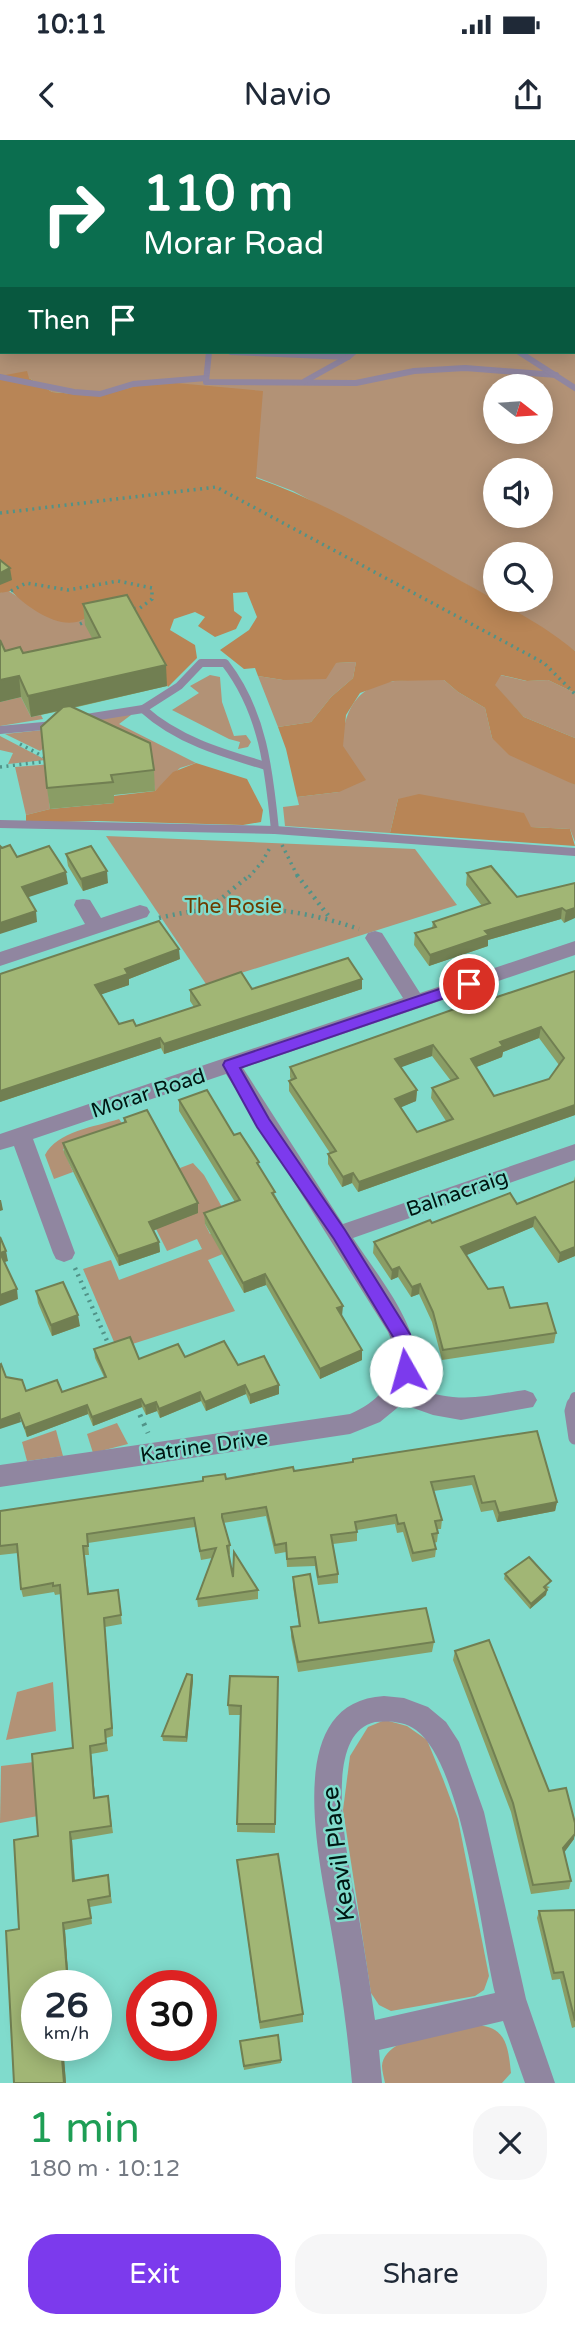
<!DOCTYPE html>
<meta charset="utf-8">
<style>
:root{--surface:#fff;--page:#f6f6f7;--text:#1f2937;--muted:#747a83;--accent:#7c3aed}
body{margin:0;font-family:"Varela Round",sans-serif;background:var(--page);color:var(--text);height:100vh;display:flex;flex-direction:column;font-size:26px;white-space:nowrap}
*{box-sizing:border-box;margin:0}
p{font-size:23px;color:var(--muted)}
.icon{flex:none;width:38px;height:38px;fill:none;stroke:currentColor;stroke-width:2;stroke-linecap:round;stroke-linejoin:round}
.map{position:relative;height:1943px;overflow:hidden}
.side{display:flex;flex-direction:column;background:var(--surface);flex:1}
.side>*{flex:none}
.banner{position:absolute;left:0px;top:0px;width:576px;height:214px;box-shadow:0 4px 18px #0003;background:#0b6e4f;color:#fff;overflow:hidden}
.needle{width:46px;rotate:107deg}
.tools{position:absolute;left:483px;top:234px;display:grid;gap:14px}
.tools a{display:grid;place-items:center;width:70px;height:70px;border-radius:50%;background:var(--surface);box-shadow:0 4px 18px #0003;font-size:35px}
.speed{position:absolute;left:21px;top:1830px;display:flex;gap:14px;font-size:35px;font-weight:700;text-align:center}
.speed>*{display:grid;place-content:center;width:91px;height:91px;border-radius:50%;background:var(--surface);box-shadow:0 4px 18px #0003;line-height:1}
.speed small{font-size:18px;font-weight:400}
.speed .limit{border:10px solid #d22;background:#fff;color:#111}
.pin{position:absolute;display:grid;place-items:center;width:60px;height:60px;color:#fff;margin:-30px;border:4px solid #fff;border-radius:50%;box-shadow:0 2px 7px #0007}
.me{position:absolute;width:77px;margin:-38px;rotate:353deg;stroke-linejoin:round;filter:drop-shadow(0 0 5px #0008)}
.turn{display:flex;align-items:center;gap:24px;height:147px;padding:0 28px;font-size:32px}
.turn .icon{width:91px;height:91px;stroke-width:2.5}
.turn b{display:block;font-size:49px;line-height:60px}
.then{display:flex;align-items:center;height:66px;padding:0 28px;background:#0003;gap:14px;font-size:26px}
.round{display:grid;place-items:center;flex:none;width:74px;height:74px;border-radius:28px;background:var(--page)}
.overview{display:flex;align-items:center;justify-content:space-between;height:119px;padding:0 28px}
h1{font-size:42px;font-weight:600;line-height:52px;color:#1e9e55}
.action{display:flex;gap:14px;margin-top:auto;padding:14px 28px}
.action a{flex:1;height:80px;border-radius:28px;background:var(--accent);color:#fff;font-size:28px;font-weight:600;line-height:80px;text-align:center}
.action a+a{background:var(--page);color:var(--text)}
.status{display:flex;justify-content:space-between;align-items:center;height:49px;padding:0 35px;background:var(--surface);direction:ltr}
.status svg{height:19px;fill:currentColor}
header{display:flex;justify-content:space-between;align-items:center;height:91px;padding:0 28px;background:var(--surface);font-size:32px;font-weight:600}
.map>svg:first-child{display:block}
.green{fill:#b29276;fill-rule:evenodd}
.forest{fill:#b88556}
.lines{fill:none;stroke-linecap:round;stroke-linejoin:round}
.path-far2{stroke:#519388;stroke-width:3.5;stroke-dasharray:2 4.5;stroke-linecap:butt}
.path-far1{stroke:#519388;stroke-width:4.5;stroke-dasharray:2 5;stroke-linecap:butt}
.path{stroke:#519388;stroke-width:5;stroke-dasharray:2.5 7;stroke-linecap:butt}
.lane-far3{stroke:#9086a0;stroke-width:6}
.lane-far2{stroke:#9086a0;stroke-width:8}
.lane-far1{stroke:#9086a0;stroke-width:10}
.lane{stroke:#9086a0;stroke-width:13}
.street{fill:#9086a0;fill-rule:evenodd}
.wall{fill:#8a9d65;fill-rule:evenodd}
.shaded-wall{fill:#717f52}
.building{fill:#a1b675;stroke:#717f52;stroke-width:2;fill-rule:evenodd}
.route{fill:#7c3aed;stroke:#51269a;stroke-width:2}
.labels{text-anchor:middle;stroke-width:5;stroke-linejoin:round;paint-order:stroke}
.park-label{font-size:21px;fill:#6d3c00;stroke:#80dbcc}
.street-label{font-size:21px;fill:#001713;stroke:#80dbcc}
.near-street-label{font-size:24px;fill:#001713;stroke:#80dbcc}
</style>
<div class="status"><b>10:11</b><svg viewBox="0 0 49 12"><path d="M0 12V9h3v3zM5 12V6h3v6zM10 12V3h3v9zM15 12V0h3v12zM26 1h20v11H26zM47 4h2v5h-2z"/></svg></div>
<header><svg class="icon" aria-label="back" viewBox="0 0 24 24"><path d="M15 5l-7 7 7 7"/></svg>Navio<svg class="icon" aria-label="share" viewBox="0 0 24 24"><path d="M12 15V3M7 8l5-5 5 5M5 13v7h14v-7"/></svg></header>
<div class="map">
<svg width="575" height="1943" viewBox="0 0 575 1943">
<rect width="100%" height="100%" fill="#80dbcc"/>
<g class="green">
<path d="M0,0L46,2H2V212H574V2H118L575,0V511L495,460H541V415H495V460L293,351L256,337L99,256L52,252L29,238L0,236ZM495,247H541V292H495ZM495,331H541V376H495Z"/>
<path d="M7,450L18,457L80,481L110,465L102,517L0,518V453Z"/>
<path d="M356,522L353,538L331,557L311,582L278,587L258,536L283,540L335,523Z"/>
<path d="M210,535L220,537L222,562L234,596L246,595L251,602L248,607L238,609L240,602L229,599L172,570L199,553L190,546Z"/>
<path d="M500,535L526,541L548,540L575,553V598L524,577L494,545Z"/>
<path d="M444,540L458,552L485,568L492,598L575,645V702L570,689L531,687L398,659L390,693L285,686L283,667L299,665L297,657L339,652C343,605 334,548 395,541C411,539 428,540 444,540Z"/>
<path d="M21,557L31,577L41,575L43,579L0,586V562Z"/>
<path d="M114,575H131L119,584L196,623L180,628L155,651L151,624L71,587L40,611L5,594L71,587Z"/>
<path d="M0,596L46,620L8,624L13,613L0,610Z"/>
<path d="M52,624L46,629L50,669L26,675L15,627Z"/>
<path d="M106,696L415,709L457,765L206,844Z"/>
<path d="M119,979L124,986L63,1009L73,1032L54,1039L45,1015C57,991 95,987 119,979Z"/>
<path d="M175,1019L180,1028L193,1023L204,1035L227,1076L205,1084L210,1094L230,1087L240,1107L208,1120L235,1171L117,1209L83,1129L111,1120L119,1140L202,1109L197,1099L167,1111L156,1089L159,1025Z"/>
<path d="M117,1283L128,1304L93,1313L87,1294Z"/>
<path d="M56,1290L63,1316L27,1321L22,1302Z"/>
<path d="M53,1542L56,1591L6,1600L17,1552Z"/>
<path d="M385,1580L407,1586L427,1600L443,1639L458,1679L489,1836L484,1850L475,1856L391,1871L379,1865L371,1853L343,1670L350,1616L368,1587Z"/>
<path d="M34,1622L38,1676L0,1683L1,1626Z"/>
<path d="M474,1885C506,1886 508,1905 511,1933L502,1943H385C384,1938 382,1931 382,1926C384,1896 450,1890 474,1885Z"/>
</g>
<g class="forest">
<path d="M27,231L29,238L52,252L99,256L137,246L176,243L263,251L256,338C328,363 395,404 461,441C499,462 542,483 575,511V553L548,540L527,541L501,535L495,545L524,577L575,598V645L509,615L492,598L485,568L458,552L444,540L393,541L360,553L346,575L343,606L366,640L339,652L297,657L286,609L278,587L311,582L331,557L353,538L356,522L336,523L326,539L283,540L258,536L255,528L244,529L220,510L249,490L257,477L247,452L233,453L234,471L242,477L236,489L215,497L198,486L205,477L195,472L174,479L170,490L195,505L197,518L168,547L129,476L110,465C100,470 90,477 80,481C57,489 27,467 11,451L0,453V236Z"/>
<path d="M196,623L247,639L263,670L261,682L243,685L97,681L26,683V675L50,669L114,663L113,656L155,651L173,632Z"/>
<path d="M419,654L524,673L531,687L570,689L575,706L390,693L398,659Z"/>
</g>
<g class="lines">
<g class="path-far2">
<path d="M0,373L216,347L544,523L575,554"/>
<path d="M11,451L26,443L68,450L118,441L152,448V459L140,468L131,469"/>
<path d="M80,484L89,480"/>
<path d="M20,604L46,618"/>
<path d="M0,627L48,621"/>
<path d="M282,705L298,737"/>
<path d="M249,737L262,722L271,706"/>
</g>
<g class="path-far1">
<path d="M297,735L330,778"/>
<path d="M212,766L250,735"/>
<path d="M159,778C228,761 292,766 359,789"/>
<path d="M75,1128L111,1210"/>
</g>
<path class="path" d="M136,1266L148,1293"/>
<g class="lane-far3">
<path d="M209,212L206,242L356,243L414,231L465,228L556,235"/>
<path d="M231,212L348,217L354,212"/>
<path d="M519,212L575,248"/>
<path d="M0,237L74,252L100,254L133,244L206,238"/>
<path d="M305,241L348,217"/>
</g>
<g class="lane-far2">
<path d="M143,569C177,600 222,613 266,626"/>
<path d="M80,579L143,569L179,546L201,523H225C263,572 269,630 275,690"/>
<path d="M0,590L54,585"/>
<path d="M0,684L275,690L575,712"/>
</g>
<path class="lane-far1" d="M572,1266L575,1257"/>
<path class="lane" d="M573,1264L571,1271L575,1298"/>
<g class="street">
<path d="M83,759L90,760L101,778L140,765L147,767L150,772L147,777L0,826V812L85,784L74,765L76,760Z"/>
<path d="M375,791L382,793L420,853L575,801V815L243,928L343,1084L575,1004V1020L353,1098C378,1137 434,1201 412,1247C459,1264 478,1257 525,1250L533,1253L537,1260L533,1267L461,1280L433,1275L402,1264L380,1282L350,1294L0,1347V1325L350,1274C386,1258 405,1230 388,1192L226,934L33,999L75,1113L72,1119L64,1122L56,1119L53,1113L14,1006L0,1010V994L403,858L365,798L368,793Z"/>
<path d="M384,1556L404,1558L428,1567L446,1582L459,1602L484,1672L526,1859L555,1943H525L503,1881L379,1910L382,1943H352C348,1895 341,1847 333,1800C323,1733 276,1562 384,1556ZM375,1582C388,1581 404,1581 416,1590C463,1624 481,1794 495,1853L375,1880C370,1846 365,1812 359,1778C352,1738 316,1595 375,1582Z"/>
</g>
</g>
<g class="wall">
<path d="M83,464L167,546L73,568L154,630L155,651L114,655V663L50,669L47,648L60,571L31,577L21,557L0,562V500L5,511L23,513L92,498L85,485Z"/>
<path d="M66,714L108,743L83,751L68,726Z"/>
<path d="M467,733L517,757L575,743L564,783L561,779L488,800V806L429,826L414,805L415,793L432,788L433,782L482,766L466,745Z"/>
<path d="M180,819L129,839V845L101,854L119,884L136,886L194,867L190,861V850L252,849H362L164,914L161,908L0,962V834Z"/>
<path d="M575,831V975L358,1052L352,1043L342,1047L328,1024V1014L330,1013L289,951V941L291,940L290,937V927ZM539,898L559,925L549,939L494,956L476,927L502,917L503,912ZM432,916L451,941L432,948L431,958L446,981L417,992L400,967L416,961L417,950L400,927Z"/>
<path d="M179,960L234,995L259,1026L342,1176L362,1220L320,1239L266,1145L244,1153L205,1084L204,1073L235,1062L179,971Z"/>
<path d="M124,978L198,1063V1073L153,1090L159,1102L160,1112L119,1126L64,1013L63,1003L124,983Z"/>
<path d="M575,1036V1116L558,1123L533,1087L466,1115L488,1149L510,1168L556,1193L554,1203L442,1220L432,1182L419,1154L411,1157L398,1137L391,1140L373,1113L374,1102L432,1083L517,1064L574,1041Z"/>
<path d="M36,1151L80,1186L52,1196L38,1163Z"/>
<path d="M94,1209L139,1219L185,1217L238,1225L279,1245V1254L250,1264L246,1254L206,1271L201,1261L160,1278L157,1271L146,1275L142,1267L93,1286L88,1274L27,1297L6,1237L26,1251L62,1252L104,1237L95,1218Z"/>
<path d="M537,1291L557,1362L555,1371L497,1382L493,1370L481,1372L472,1345L434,1351L442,1380L441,1389H437L438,1393L437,1402L434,1403L436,1409L435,1417L412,1422L403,1392L397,1393L395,1384L357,1390V1401L333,1404L338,1434V1443L318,1445L315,1426L287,1427L286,1412L275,1414L266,1376L223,1383L230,1405V1414L229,1415L233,1437L234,1412L258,1450V1459L198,1467L197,1459L212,1418L201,1420L195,1387L88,1403L89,1415H85L89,1454L118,1450L122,1484L105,1487L113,1596L106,1598L108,1611L91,1614L95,1658L108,1656L113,1693L72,1700L75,1741L108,1735L112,1763L90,1767L92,1784L65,1790L69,1846H37V1906H63L66,1943H14L6,1791L19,1789L14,1700L38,1696L32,1614L73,1608L61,1454L55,1455L54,1452L23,1457L21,1449L18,1413L0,1415V1371L203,1341V1337L225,1334L226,1339L293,1327L294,1331L352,1322L353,1319Z"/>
<path d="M505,1434L550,1447L547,1449L546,1455L530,1469L504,1439Z"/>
<path d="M293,1437L319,1483L434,1502L432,1512L298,1532L291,1497V1487L299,1486L293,1447Z"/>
<path d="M455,1511L549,1651L574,1699L564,1712L571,1741L569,1749L531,1754L511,1672L453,1520Z"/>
<path d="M192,1535L193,1540L187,1602L163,1601L162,1596Z"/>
<path d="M278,1537L275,1693L237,1692L240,1575H229L228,1565Z"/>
<path d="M237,1720L303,1874V1882L260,1889Z"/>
<path d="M575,1770V1887L572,1888L560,1839L552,1840L537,1778L539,1771Z"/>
<path d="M240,1901L281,1920V1923L244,1930Z"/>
</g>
<g class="shaded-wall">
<path d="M10,428L12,440L0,445V433Z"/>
<path d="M166,525L167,546L31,577L28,556Z"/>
<path d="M19,536L21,557L0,562V540Z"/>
<path d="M107,731L108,743L83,751L81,739Z"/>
<path d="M66,732L68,744L23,759L22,747Z"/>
<path d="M562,768L561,779L488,800V806L429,826L430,815L485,791Z"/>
<path d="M575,768V778L564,783L566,771Z"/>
<path d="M36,771L37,782L0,794V783Z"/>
<path d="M179,809L180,819L129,839V845L97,856L95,845L125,829Z"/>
<path d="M362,839V849L164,914V904Z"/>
<path d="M541,887L539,898L503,912L502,917L469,930L471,919L500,902Z"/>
<path d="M160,898L161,908L0,962V951Z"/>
<path d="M433,905L432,916L394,930L395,919Z"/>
<path d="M417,950L416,961L395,970V959Z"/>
<path d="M575,965V975L358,1052L359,1042Z"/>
<path d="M353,1033L352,1043L342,1047L343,1037Z"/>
<path d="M0,1060H1L3,1070L0,1071Z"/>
<path d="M198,1063V1073L150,1092L149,1082Z"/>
<path d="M535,1077L533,1087L460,1118L461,1107Z"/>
<path d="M159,1102L160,1112L119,1126L118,1116Z"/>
<path d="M575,1107V1116L558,1123L560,1113Z"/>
<path d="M6,1111L8,1121L2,1123L0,1113Z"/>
<path d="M399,1127L398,1137L391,1140L392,1130Z"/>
<path d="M265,1134L266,1145L244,1153L243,1143Z"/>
<path d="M420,1144L419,1154L411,1157L412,1147Z"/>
<path d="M17,1149L18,1159L0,1166V1155Z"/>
<path d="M343,1166L342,1176L337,1168Z"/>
<path d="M78,1175L80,1186L52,1196L51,1185Z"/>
<path d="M362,1210V1220L320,1239V1229Z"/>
<path d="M245,1245L246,1254L206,1271L205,1262Z"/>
<path d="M279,1245V1254L250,1264V1255Z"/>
<path d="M200,1252L201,1261L160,1278L159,1269Z"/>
<path d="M141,1259L142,1267L93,1286L92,1277Z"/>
<path d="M156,1262L157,1271L146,1275L145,1266Z"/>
<path d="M87,1265L88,1274L27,1297L25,1288Z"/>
<path d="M19,1273L21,1282L0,1289V1280Z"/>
<path d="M557,1362L555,1371L497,1382L499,1373Z"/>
<path d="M547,1450L546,1455L530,1469L531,1464Z"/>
<path d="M104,1478L105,1487L113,1596L112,1588Z"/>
<path d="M192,1535L193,1540L187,1602L186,1597Z"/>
<path d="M90,1606L91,1614L96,1666L94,1658Z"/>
<path d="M70,1692L72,1700L75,1748L73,1741Z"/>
<path d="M575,1694L574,1699L561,1717L563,1708Z"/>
<path d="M63,1783L65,1790L69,1846H68Z"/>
<path d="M61,1906H63L66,1943H64Z"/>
</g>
<g class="building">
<path d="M0,420L10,428L0,433Z"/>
<path d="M127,455L166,525L28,556L19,536L0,540V500L5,511L20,507L23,513L100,497L83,464Z"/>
<path d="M70,566L150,603L154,630L111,635L113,642L47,648L41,587L63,567Z"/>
<path d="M10,705L17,717L49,706L66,732L22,747L36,771L0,783V706L2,708Z"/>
<path d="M91,706L107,731L81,739L66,714Z"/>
<path d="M491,726L517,757L575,743V768L566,771L562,768L485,791L489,795L430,815L415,793L436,787L433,782L490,763L467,733Z"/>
<path d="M159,781L179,809L125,829L128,834L95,845L119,884L133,880L136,886L200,865L190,850L241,832L252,849L348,818L362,839L164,904L160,898L0,951V834Z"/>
<path d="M575,831V965L359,1042L353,1033L343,1037L328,1014L336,1011L289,941L296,938L290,927L463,866L464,868ZM541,887L564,918L549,939L494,956L471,919L503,906L500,902ZM433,905L458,938L432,948L453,979L417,992L395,959L417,950L395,919Z"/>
<path d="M207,950L234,995L240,993L259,1022L257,1023L275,1052L272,1053L343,1166L337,1168L362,1210L320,1229L265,1134L243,1143L204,1073L240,1060L179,960Z"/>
<path d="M147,970L198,1063L149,1082L159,1102L118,1116L63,1003L126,982L124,978Z"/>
<path d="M575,1041V1107L560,1113L535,1077L461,1107L488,1149L503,1147L510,1168L547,1163L556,1193L443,1210L433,1172L420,1144L412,1147L399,1127L392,1130L374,1102L430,1080L432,1083L510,1053L517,1064Z"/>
<path d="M0,1097L6,1111L0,1113L17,1149L0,1155Z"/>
<path d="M63,1142L78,1175L51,1185L36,1151Z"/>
<path d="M130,1197L139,1219L178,1204L185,1217L224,1201L238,1225L264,1216L279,1245L250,1255L245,1245L205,1262L200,1252L159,1269L156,1262L145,1266L141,1259L92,1277L87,1265L25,1288L19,1273L0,1280V1225L1,1224L6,1237L22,1240L26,1251L57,1240L62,1252L106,1237L94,1209Z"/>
<path d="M537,1291L557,1362L499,1373L495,1361L482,1363L474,1336L431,1342L442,1380L435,1381L438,1393L432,1394L436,1409L413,1413L404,1383L398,1384L396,1375L355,1382L357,1392L331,1395L338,1434L318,1437L315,1417L287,1419L286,1403L275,1405L266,1367L222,1374V1377L230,1405L227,1406L233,1437L234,1412L258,1450L197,1459L216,1408L200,1411L194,1378L87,1394L88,1406H83L88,1454L118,1450L121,1475L104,1478L112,1588L105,1590L106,1603L90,1606L94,1658L108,1656L111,1686L70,1692L73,1741L108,1735L110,1756L88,1760L91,1778L63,1783L68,1846H37V1906H61L64,1943H14L6,1791L19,1789L14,1700L38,1696L32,1614L73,1608L60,1445L53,1446V1443L21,1449L17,1404L0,1406V1371L203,1341V1337L225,1334L226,1339L293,1327L294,1331L353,1322V1319Z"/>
<path d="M529,1417L551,1441L544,1447L547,1450L531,1464L505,1434Z"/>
<path d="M310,1434L319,1483L426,1468L434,1502L298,1522L291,1487L300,1486L293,1437Z"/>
<path d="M489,1500L549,1651L566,1648L575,1683V1694L563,1708L571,1741L533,1745L513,1663L455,1511Z"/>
<path d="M187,1534L192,1535L186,1597L162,1596Z"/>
<path d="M230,1536L278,1537L275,1684H237L241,1566L228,1565Z"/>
<path d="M278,1714L303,1874L260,1882L237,1720Z"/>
<path d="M575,1770V1881L563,1832L554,1833L539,1771Z"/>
<path d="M278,1895L281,1920L244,1926L240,1901Z"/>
</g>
<path class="route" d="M469,839L474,841L476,844L474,848L240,928L269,979L345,1090L410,1194L415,1231L412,1236L406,1239L400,1236L395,1200L334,1099L257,987L223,925L225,921Z"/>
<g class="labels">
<g class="park-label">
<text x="233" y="773">The Rosie</text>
</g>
<g class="street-label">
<text transform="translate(148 953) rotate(-18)" y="7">Morar Road</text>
<text transform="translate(457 1053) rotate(-19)" y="7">Balnacraig</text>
<text transform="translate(204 1306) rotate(-8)" y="7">Katrine Drive</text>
</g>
<g class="near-street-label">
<text transform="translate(338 1714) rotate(-97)" y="8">Keavil Place</text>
</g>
</g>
</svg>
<div class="tools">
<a><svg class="needle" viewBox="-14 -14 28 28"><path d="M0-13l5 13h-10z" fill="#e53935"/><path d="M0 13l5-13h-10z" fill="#747a83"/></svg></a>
<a><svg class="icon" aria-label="sound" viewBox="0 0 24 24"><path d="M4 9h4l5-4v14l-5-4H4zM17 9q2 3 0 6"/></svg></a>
<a><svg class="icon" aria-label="search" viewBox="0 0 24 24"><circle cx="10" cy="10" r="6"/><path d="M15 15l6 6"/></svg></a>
</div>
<div class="speed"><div>26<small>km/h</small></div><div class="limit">30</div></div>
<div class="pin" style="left:469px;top:844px;background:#d93025"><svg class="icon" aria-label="arrive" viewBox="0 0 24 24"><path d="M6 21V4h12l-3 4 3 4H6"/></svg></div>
<svg class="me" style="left:406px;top:1231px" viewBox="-20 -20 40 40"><circle r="19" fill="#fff"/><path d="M0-13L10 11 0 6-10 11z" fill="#7c3aed"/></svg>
<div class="banner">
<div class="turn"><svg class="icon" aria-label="right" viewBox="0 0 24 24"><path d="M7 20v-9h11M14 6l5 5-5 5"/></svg><div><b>110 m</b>Morar Road</div></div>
<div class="then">Then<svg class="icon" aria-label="arrive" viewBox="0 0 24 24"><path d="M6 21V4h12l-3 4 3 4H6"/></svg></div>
</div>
</div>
<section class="side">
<div class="overview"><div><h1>1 min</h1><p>180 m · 10:12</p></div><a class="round"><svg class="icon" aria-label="close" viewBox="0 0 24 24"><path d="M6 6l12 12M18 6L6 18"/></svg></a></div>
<div class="action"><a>Exit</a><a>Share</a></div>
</section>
